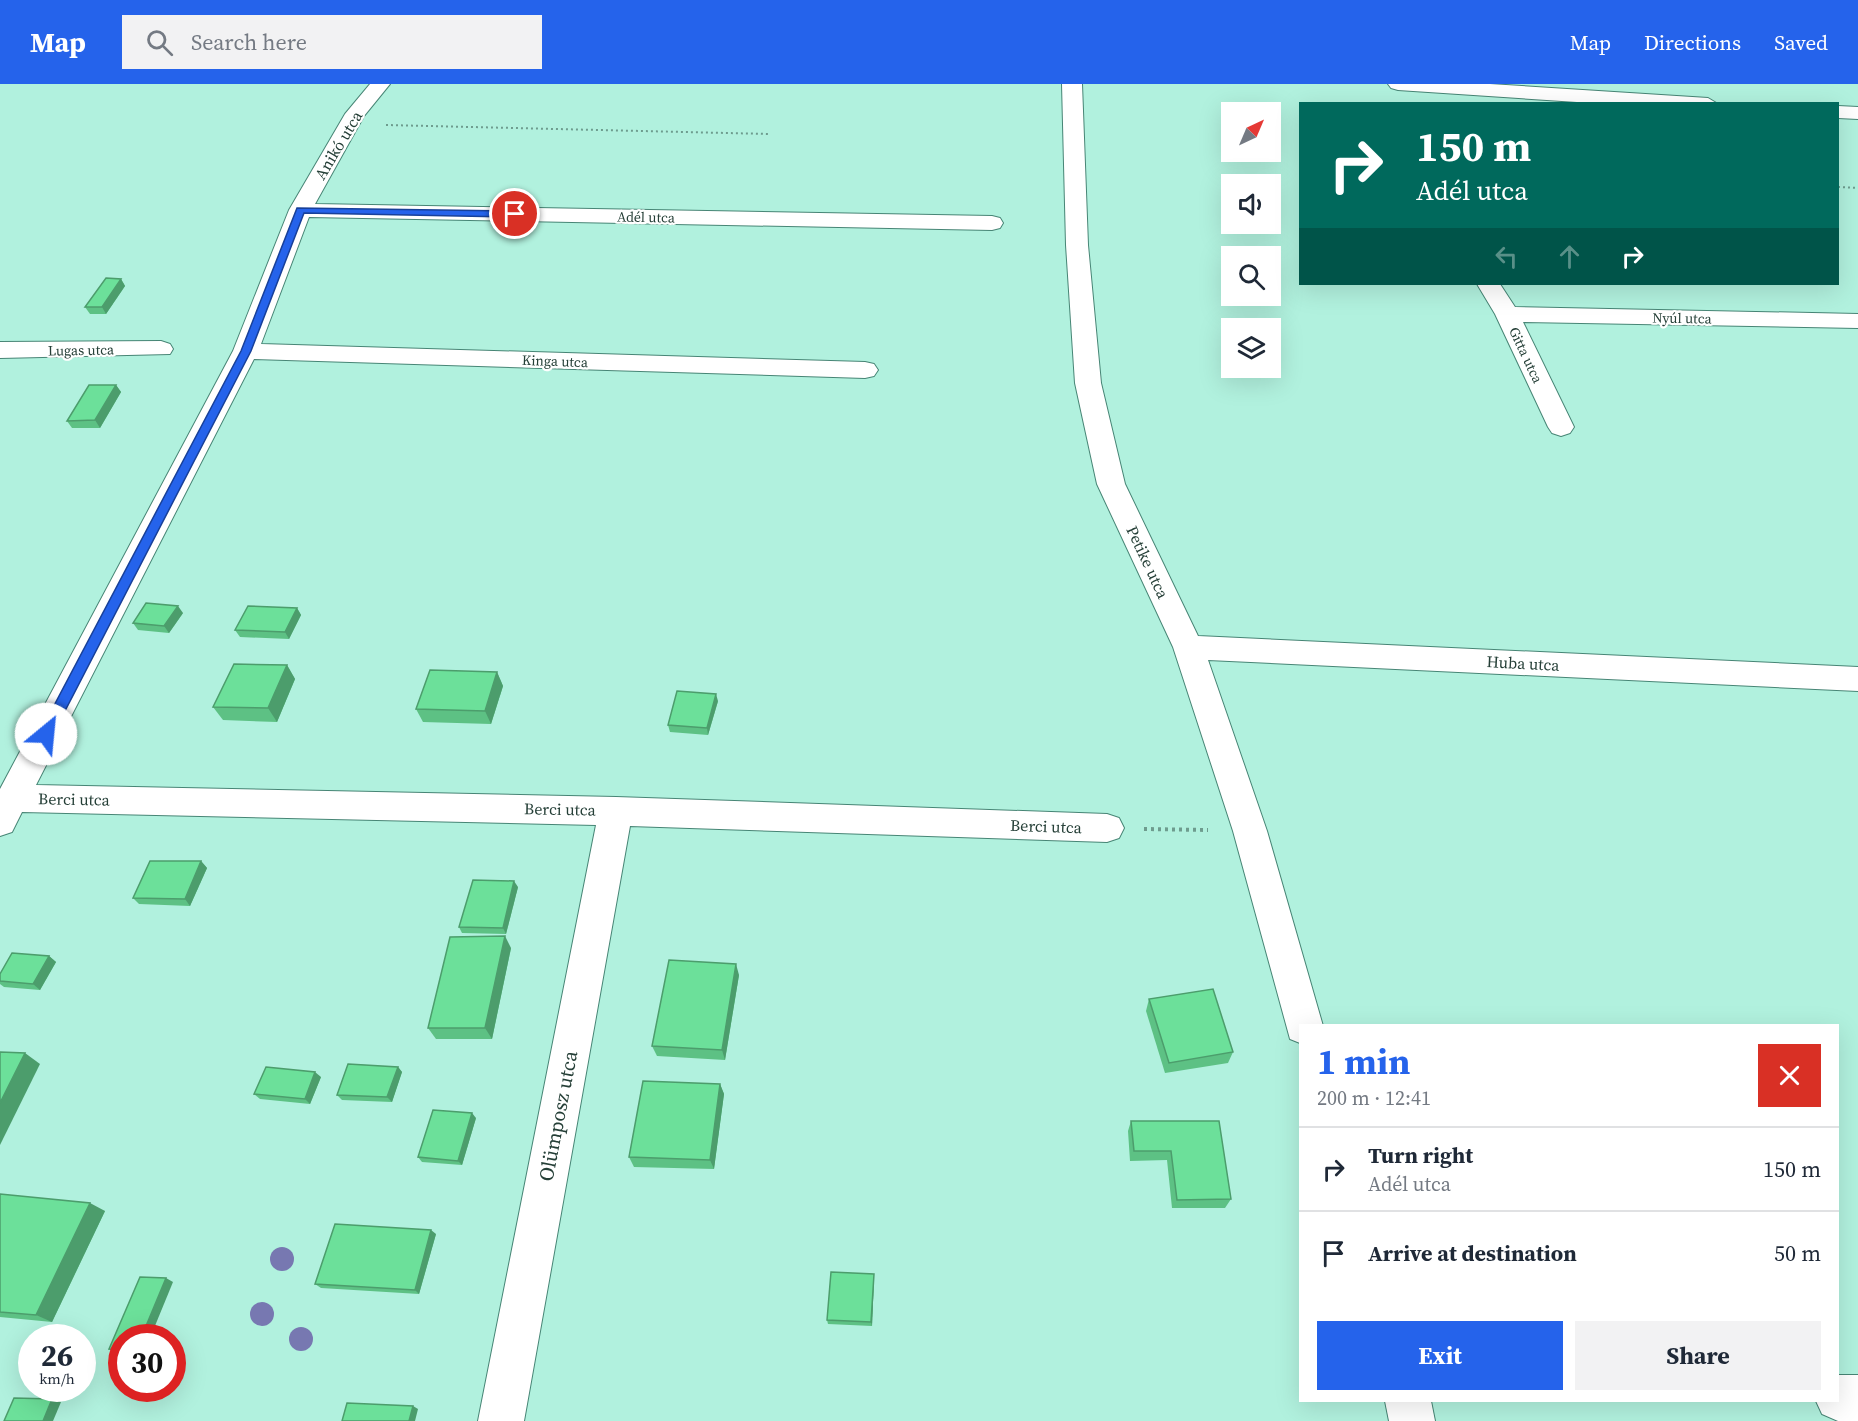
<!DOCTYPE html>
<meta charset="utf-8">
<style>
:root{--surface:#fff;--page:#f2f2f3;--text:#1f2937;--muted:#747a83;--line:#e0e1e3;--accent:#2563eb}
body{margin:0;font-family:"Source Serif 4",serif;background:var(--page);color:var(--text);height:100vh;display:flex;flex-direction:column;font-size:22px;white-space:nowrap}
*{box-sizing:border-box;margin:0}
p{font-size:20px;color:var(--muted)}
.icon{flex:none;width:33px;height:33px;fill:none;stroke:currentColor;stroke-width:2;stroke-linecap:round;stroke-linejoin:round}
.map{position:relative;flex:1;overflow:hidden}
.details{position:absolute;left:1299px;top:940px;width:540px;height:378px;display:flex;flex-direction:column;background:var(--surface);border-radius:0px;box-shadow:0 6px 24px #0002}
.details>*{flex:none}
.banner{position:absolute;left:1299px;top:18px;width:540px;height:183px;border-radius:0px;box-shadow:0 6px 24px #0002;background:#00695c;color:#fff;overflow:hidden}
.needle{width:39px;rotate:44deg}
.buttons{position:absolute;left:1221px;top:18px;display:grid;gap:12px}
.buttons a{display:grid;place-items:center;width:60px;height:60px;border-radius:0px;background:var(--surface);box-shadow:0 6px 24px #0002;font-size:30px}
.speed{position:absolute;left:18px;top:1240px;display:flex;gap:12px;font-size:30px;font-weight:700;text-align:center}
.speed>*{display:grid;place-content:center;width:78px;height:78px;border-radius:50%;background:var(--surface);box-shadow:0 6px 24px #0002;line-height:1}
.speed small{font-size:15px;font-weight:400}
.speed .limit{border:9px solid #d22;background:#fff;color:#111}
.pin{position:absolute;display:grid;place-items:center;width:51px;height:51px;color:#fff;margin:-26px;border:3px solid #fff;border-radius:50%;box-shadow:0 2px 6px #0007}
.me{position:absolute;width:66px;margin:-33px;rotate:28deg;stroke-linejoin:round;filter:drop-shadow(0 0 4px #0008)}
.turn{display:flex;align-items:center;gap:21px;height:126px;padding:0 18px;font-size:27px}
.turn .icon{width:78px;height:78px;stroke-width:2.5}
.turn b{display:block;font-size:42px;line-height:51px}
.lanes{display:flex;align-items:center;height:57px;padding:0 18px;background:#0003;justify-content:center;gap:30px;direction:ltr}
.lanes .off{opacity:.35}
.round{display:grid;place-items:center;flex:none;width:63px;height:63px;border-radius:0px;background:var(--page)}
.head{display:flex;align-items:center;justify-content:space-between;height:102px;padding:0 18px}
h1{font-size:36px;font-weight:700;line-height:45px;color:var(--accent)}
.action{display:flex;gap:12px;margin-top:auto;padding:12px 18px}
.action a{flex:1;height:69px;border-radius:0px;background:var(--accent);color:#fff;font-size:24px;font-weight:700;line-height:69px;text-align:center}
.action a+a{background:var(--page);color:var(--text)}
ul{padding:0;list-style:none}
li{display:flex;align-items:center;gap:18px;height:84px;padding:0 18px;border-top:2px solid var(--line)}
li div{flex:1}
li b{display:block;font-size:22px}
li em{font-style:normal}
header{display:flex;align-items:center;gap:36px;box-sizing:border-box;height:84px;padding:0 30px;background:var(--accent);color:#fff}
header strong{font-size:28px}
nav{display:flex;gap:33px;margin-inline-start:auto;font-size:21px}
.search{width:420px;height:54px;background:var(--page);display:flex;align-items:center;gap:15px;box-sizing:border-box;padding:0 21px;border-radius:0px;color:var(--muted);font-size:22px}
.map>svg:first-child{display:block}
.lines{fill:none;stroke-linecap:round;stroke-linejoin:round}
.minor-casing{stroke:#478575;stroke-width:2}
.path-far1{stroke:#6e9c8e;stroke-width:2;stroke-dasharray:2 3;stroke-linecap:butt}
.path{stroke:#6e9c8e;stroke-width:4;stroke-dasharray:3 4;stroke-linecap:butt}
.minor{fill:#fff;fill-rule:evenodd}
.tree{fill:#7778b1}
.wall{fill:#5dc184}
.shaded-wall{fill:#4c9d6c}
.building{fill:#6ce09a;stroke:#4c9d6c;stroke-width:1.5}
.route{fill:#2563eb;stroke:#184099;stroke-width:1.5}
.labels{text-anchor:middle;stroke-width:4.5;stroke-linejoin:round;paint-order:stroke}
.far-street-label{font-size:14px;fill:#253f37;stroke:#fff}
.street-label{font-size:16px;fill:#253f37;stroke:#fff}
.near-street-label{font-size:20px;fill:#253f37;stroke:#fff}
</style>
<header>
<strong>Map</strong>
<div class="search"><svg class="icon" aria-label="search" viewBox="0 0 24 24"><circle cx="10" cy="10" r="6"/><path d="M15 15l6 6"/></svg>Search here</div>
<nav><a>Map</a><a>Directions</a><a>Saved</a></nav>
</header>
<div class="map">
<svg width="1858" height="1337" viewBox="0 0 1858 1337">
<rect width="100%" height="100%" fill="#b1f1de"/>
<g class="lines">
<defs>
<g id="minor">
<path d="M370,0H390L364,32L315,120L992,132L1000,134L1003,139L1000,144L992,146L309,133L261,260L865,278L874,280L878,286L874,292L865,294L254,275L36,701L616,713L1107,730L1119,734L1124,744L1119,754L1107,758L630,742L524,1337H478L596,741L22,728L12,748L0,752V705L233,267L289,126L345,30Z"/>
<path d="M1062,0H1082L1088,161L1101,299L1125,400L1198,552L1858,583V607L1208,576L1267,747L1323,942H1300V959L1290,955L1233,747L1173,563L1097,400L1075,299L1066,161Z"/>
<path d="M1388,0H1490L1708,14L1718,20H1607L1398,6L1391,4Z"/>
<path d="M1838,22L1858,23V35L1838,34Z"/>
<path d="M1477,200H1500L1515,223L1858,230V244L1523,238L1574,343L1570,349L1561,352L1552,349L1548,343L1495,230Z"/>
<path d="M161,257L170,260L173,265L170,270L0,274V258Z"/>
<path d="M1838,1291H1858V1337H1838L1822,1330L1816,1317H1838Z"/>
<path d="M1385,1317H1431L1435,1337H1389Z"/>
</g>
</defs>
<use href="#minor" class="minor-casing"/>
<g class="path-far1">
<path d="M386,41L769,50"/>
<path d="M1838,103L1858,104"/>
</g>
<path class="path" d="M1144,745L1208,746"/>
<use href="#minor" class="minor"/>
</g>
<g class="tree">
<circle cx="282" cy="1175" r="12"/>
<circle cx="262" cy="1230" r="12"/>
<circle cx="301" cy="1255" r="12"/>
</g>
<g class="wall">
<path d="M121,195L125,202L106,230H90L85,223Z"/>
<path d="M116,301L121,308L100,344H72L67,337Z"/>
<path d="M297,524L301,531L289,555L240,553L235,546Z"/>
<path d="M183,529L169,549L138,546L133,539Z"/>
<path d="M287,581L295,595L277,638L223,636L213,623Z"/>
<path d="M497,588L503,602L491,640L423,638L416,625Z"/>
<path d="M718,617L708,651L670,648L668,641Z"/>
<path d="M201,777L207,784L190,822L139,820L133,814Z"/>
<path d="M518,803L506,850L462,849L459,843Z"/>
<path d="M511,864L492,955H436L428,944Z"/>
<path d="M49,872L56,878L40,906L4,903L0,900V890Z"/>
<path d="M739,891L725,976L657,972L652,962Z"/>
<path d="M1149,915L1233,968L1228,979L1165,989L1146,927Z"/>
<path d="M398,983L402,988L392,1018L342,1016L337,1011Z"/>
<path d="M321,993L310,1020L260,1015L254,1010Z"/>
<path d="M720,1000L724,1010L714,1085L634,1083L629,1073Z"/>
<path d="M476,1034L462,1081L422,1078L418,1073Z"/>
<path d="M1131,1037H1219L1231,1115L1225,1124H1172L1167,1076L1130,1077L1128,1047Z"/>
<path d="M0,1110L105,1127L52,1238L0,1233Z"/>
<path d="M436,1150L419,1210L321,1204L315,1200Z"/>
<path d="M874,1194L872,1242L828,1240L827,1236Z"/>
<path d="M173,1198L122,1254V1269L117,1268L109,1265Z"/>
</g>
<g class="shaded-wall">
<path d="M121,195L125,202L106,230L102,223Z"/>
<path d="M116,301L121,308L100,344L95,336Z"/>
<path d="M178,522L183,529L169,549L164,542Z"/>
<path d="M297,524L301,531L289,555L285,548Z"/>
<path d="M287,581L295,595L277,638L268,624Z"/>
<path d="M497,588L503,602L491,640L485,627Z"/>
<path d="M716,610L718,617L708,651L707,644Z"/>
<path d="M201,777L207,784L190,822L185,815Z"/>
<path d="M514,797L518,803L506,850L503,844Z"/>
<path d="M505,852L511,864L492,955L485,944Z"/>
<path d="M49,872L56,878L40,906L33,900Z"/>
<path d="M736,880L739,891L725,976L722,966Z"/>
<path d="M25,969L40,980L0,1061V1019Z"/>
<path d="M398,983L402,988L392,1018L387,1013Z"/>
<path d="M315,988L321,993L310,1020L305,1015Z"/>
<path d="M720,1000L724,1010L714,1085L710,1076Z"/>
<path d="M472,1029L476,1034L462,1081L458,1077Z"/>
<path d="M90,1119L105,1127L52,1238L36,1231Z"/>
<path d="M431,1146L436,1150L419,1210L415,1206Z"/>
<path d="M874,1190V1194L872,1242L871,1238Z"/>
<path d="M166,1194L173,1198L150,1254H141Z"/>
<path d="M52,1315L61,1318L53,1337H43Z"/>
<path d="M413,1322L418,1325L415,1337H409Z"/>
</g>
<g class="building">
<path d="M106,194L121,195L102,223H85Z"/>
<path d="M89,301H116L95,336L67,337Z"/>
<path d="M146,519L178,522L164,542L133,539Z"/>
<path d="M248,522L297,524L285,548L235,546Z"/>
<path d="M234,580L287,581L268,624L213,623Z"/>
<path d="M430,586L497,588L485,627L416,625Z"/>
<path d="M677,607L716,610L707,644L668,641Z"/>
<path d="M150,777H201L185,815L133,814Z"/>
<path d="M473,796L514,797L503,844L459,843Z"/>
<path d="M505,852L485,944H428L450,853Z"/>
<path d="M12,869L49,872L33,900L0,897V890Z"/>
<path d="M669,876L736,880L722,966L652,962Z"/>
<path d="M1213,905L1233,968L1169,979L1149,915Z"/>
<path d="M0,968L25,969L0,1019Z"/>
<path d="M348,980L398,983L387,1013L337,1011Z"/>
<path d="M266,983L315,988L305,1015L254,1010Z"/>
<path d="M643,997L720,1000L710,1076L629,1073Z"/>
<path d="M433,1026L472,1029L458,1077L418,1073Z"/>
<path d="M1131,1037H1219L1231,1115L1177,1116L1171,1067H1134Z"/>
<path d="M0,1110L90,1119L36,1231L0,1228Z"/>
<path d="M335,1140L431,1146L415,1206L315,1200Z"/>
<path d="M831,1188L874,1190L871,1238L827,1236Z"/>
<path d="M140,1193L166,1194L141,1254H122V1266L109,1265Z"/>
<path d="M14,1314L52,1315L43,1337H4Z"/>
<path d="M347,1319L413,1322L409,1337H342Z"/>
</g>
<path class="route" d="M297,124L515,127L519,130L515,133L304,129L251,267L51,654H41L39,650L241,267Z"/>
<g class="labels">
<g class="far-street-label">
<text transform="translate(646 133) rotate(1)" y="5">Adél utca</text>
<text transform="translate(1682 234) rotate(1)" y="5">Nyúl utca</text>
<text transform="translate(81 266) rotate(-1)" y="5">Lugas utca</text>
<text transform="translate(1526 271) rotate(65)" y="5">Gitta utca</text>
<text transform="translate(555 277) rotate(2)" y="5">Kinga utca</text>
</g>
<g class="street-label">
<text transform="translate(338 61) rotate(-59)" y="6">Anikó utca</text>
<text transform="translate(1148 478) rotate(65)" y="6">Petike utca</text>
<text transform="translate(1523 579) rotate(3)" y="6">Huba utca</text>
<text transform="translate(74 715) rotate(1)" y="6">Berci utca</text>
<text transform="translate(560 725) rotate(1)" y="6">Berci utca</text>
<text transform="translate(1046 742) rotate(2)" y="6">Berci utca</text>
</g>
<g class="near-street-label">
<text transform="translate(558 1032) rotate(-79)" y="7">Olümposz utca</text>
</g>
</g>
</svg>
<div class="buttons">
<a><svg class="needle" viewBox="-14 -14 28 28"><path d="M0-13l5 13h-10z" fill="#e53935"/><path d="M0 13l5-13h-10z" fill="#747a83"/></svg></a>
<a><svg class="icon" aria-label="sound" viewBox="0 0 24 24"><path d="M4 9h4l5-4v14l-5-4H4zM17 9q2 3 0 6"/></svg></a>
<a><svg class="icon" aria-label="search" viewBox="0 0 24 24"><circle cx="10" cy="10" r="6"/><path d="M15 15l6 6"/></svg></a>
<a><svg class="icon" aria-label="layers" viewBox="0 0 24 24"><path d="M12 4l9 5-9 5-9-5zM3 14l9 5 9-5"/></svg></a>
</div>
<div class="speed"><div>26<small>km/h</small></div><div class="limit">30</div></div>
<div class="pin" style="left:515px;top:130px;background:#d93025"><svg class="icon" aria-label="arrive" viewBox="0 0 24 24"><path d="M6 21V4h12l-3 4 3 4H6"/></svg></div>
<svg class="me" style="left:46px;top:650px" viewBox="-20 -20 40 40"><circle r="19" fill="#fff"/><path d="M0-13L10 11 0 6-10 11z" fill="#2563eb"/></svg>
<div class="banner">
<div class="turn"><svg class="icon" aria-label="right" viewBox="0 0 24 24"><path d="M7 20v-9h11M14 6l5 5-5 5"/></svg><div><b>150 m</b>Adél utca</div></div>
<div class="lanes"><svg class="icon off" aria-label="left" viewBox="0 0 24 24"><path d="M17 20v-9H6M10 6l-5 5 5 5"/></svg><svg class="icon off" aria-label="ahead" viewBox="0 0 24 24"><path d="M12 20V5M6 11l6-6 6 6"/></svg><svg class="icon" aria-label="right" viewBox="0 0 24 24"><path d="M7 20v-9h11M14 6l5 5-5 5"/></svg></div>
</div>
<section class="details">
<div class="head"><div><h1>1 min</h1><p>200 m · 12:41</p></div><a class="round" style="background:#d93025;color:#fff"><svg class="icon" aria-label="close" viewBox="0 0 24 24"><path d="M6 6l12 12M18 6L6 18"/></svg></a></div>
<ul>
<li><svg class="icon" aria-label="right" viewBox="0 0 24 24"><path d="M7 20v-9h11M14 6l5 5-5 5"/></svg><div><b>Turn right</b><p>Adél utca</p></div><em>150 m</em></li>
<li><svg class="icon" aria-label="arrive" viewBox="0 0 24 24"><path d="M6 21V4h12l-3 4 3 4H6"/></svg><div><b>Arrive at destination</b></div><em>50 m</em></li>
</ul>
<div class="action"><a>Exit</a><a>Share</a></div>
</section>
</div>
